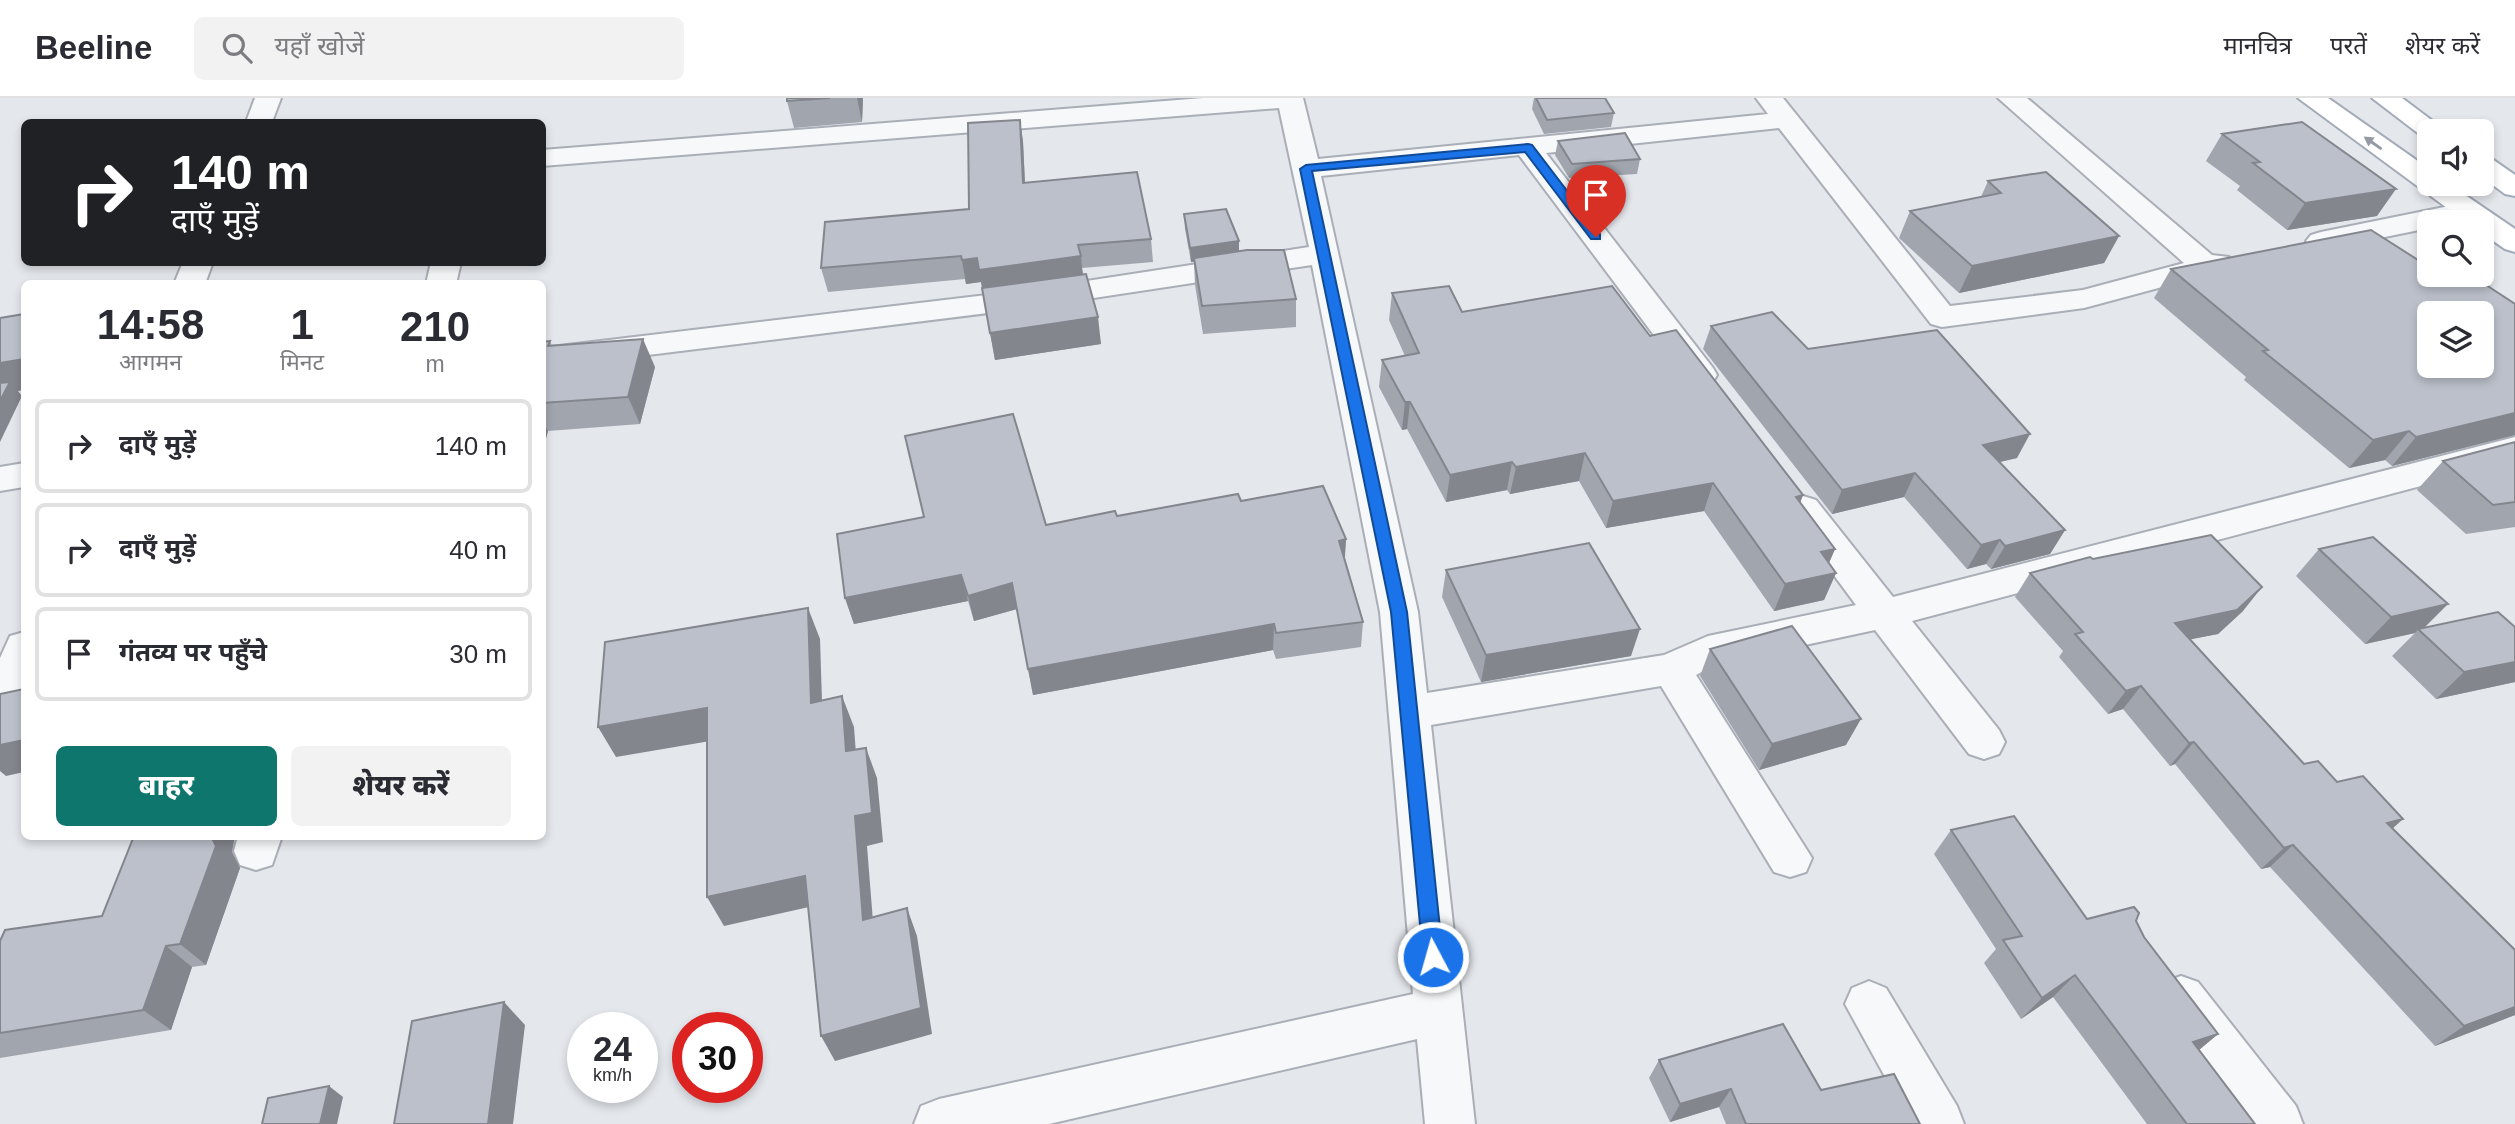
<!DOCTYPE html>
<html lang="hi">
<meta charset="utf-8">
<style>
:root{--surface:#fff;--page:#f2f2f3;--text:#2b2b33;--muted:#7c7c81;--line:#e1e1e2;--accent:#0f766e}
body{margin:0;font-family:Arial,"Noto Sans Devanagari",sans-serif;background:var(--page);color:var(--text);height:100vh;display:flex;flex-direction:column;font-size:26px;white-space:nowrap}
*{box-sizing:border-box;margin:0}
p{font-size:23px;color:var(--muted)}
.icon{flex:none;width:38px;height:38px;fill:none;stroke:currentColor;stroke-width:2;stroke-linecap:round;stroke-linejoin:round}
.map{position:relative;flex:1;overflow:hidden}
.details{position:absolute;left:21px;top:182px;width:525px;height:560px;display:flex;flex-direction:column;background:var(--surface);border-radius:10px;box-shadow:0 4px 10px #0003}
.details>*{flex:none}
.banner{position:absolute;left:21px;top:21px;width:525px;height:147px;border-radius:10px;box-shadow:0 4px 10px #0003;background:#202124;color:#fff;overflow:hidden}
.fabs{position:absolute;left:2417px;top:21px;display:grid;gap:14px}
.fabs a{display:grid;place-items:center;width:77px;height:77px;border-radius:10px;background:var(--surface);box-shadow:0 4px 10px #0003;font-size:35px}
.speed{position:absolute;left:567px;top:914px;display:flex;gap:14px;font-size:35px;font-weight:700;text-align:center}
.speed>*{display:grid;place-content:center;width:91px;height:91px;border-radius:50%;background:var(--surface);box-shadow:0 4px 10px #0003;line-height:1}
.speed small{font-size:18px;font-weight:400}
.speed .limit{border:10px solid #d22;background:#fff;color:#111}
.pin{position:absolute;display:grid;place-items:center;width:60px;height:60px;color:#fff;margin:-72px -30px;border-radius:50% 50% 50% 0;rotate:-45deg;box-shadow:0 0 7px #0007}
.pin .icon{rotate:45deg}
.me{position:absolute;width:77px;margin:-38px;rotate:354deg;stroke-linejoin:round;filter:drop-shadow(0 0 5px #0008)}
.turn{display:flex;align-items:center;gap:24px;height:147px;padding:0 35px;font-size:32px}
.turn .icon{width:91px;height:91px;stroke-width:2.5}
.turn b{display:block;font-size:49px;line-height:60px}
.eta{display:flex;justify-content:space-evenly;align-items:center;height:119px;text-align:center}
.eta b{font-size:42px;font-weight:800;line-height:49px}
.primary-button{display:flex;gap:14px;margin-top:auto;padding:14px 35px}
.primary-button a{flex:1;height:80px;border-radius:10px;background:var(--accent);color:#fff;font-size:28px;font-weight:800;line-height:80px;text-align:center}
.primary-button a+a{background:var(--page);color:var(--text)}
ul{padding:0;list-style:none}
li{display:flex;align-items:center;gap:21px;height:94px;margin:0 14px 10px;padding:0 21px;border:4px solid var(--line);border-radius:10px}
li div{flex:1}
li b{display:block;font-size:26px}
li em{font-style:normal}
header{display:flex;align-items:center;gap:42px;box-sizing:border-box;height:98px;padding:0 35px;background:var(--surface);border-bottom:2px solid var(--line)}
header strong{font-size:33px}
nav{display:flex;gap:38px;margin-inline-start:auto;font-size:24px}
.search{width:490px;height:63px;background:var(--page);display:flex;align-items:center;gap:18px;box-sizing:border-box;padding:0 24px;border-radius:10px;color:var(--muted);font-size:26px}
.map>svg:first-child{display:block}
.lines{fill:none;stroke-linecap:round;stroke-linejoin:round}
.street-casing{stroke:#a9aeb7;stroke-width:4}
.primary-casing{stroke:#a3abb8;stroke-width:4}
.street{fill:#f7f8fa;fill-rule:evenodd}
.primary{fill:#fff;fill-rule:evenodd}
.wall{fill:#a1a5ae}
.shaded-wall{fill:#83868d}
.building{fill:#bbc0ca;stroke:#83868d;stroke-width:2;fill-rule:evenodd}
.oneway{fill:#959aa2}
.route{fill:#1a73e8;stroke:#114b97;stroke-width:2}
</style>
<header>
<strong>Beeline</strong>
<div class="search"><svg class="icon" aria-label="search" viewBox="0 0 24 24"><circle cx="10" cy="10" r="6"/><path d="M15 15l6 6"/></svg>यहाँ खोजें</div>
<nav><a>मानचित्र</a><a>परतें</a><a>शेयर करें</a></nav>
</header>
<div class="map">
<svg width="2515" height="1026" viewBox="0 0 2515 1026">
<rect width="100%" height="100%" fill="#e4e7ec"/>
<g class="lines">
<defs>
<g id="street">
<path d="M255,0H281L272,24H246Z"/>
<path d="M1203,0H1303L1318,61L1768,16L1756,0H1783L1950,208L2083,192L2184,165L1998,0H2027L2212,157L2229,159L2233,165L2229,171L2084,210L1942,229L1931,226L1779,30L1546,55L1713,270L1717,277L1713,284L1701,288L1689,284L1519,57L1321,78L1418,514L1427,595L1664,557L1708,538L1856,507L1785,411L1790,402L1803,398L1816,402L1893,499L2515,339V363L1912,523L1999,632L2005,644L1999,656L1984,661L1969,656L1875,532L1717,566L1696,577L1812,760L1806,774L1790,779L1774,774L1661,588L1431,627L1475,1026H1425L1417,941L1049,1026H914L921,1008L939,1001L1413,896L1380,514L1312,167L1021,211L542,270V250L1021,193L1309,149L1279,10L542,68V52Z"/>
<path d="M2469,104L2479,107L2483,113L2479,119L2456,124H2429V130L2321,152L2311,149L2306,143L2311,137L2321,134Z"/>
<path d="M183,164H213L205,186H174Z"/>
<path d="M431,164H461L456,186H426Z"/>
<path d="M24,365V389L0,393V369Z"/>
<path d="M24,534V604L14,627L0,631V560L10,538Z"/>
<path d="M238,738H282L272,767L256,772L240,767L234,753Z"/>
<path d="M2181,878L2198,884L2296,1008L2303,1026H2247L2164,916L2157,900L2164,884Z"/>
<path d="M1869,883L1886,890L1957,1008L1964,1026H1911L1845,906L1852,890Z"/>
</g>
<g id="primary">
<path d="M2298,0H2328L2429,71V86H2449L2515,131V154L2505,151L2482,135V124H2466Z"/>
<path d="M2372,0H2402L2446,33H2429V40L2423,39Z"/>
<path d="M2482,59L2492,61L2515,77V98L2505,96L2482,79Z"/>
</g>
</defs>
<use href="#street" class="street-casing"/>
<use href="#primary" class="primary-casing"/>
<use href="#street" class="street"/>
<use href="#primary" class="primary"/>
</g>
<g class="wall">
<path d="M787,0H863L862,24L794,30L787,3Z"/>
<path d="M1534,0H1605L1614,15L1611,29L1544,36L1532,11Z"/>
<path d="M1020,22L1023,44L1025,85L1151,141L1153,164L1082,170L1101,246L995,262L981,184L966,186L965,181L828,194L821,170L969,111Z"/>
<path d="M2222,36L2377,118L2287,132L2237,92L2240,88L2206,63Z"/>
<path d="M1558,43L1640,61L1637,76L1569,80L1555,57Z"/>
<path d="M1988,83L2119,138L2104,165L1959,195L1899,140L1910,113L1981,99Z"/>
<path d="M1184,116L1239,143V153L1296,201V229L1203,236L1195,187L1194,164H1191L1185,131Z"/>
<path d="M2171,171L2454,185L2515,206V337L2392,368L2385,362L2349,370L2244,282L2246,279L2154,200Z"/>
<path d="M1392,195L1462,214L1650,238L1803,397L1800,405L1835,451L1829,465L1836,475L1824,502L1774,513L1704,413L1606,430L1579,383L1510,396L1507,392L1446,404L1407,331L1402,332L1379,289L1382,262L1405,258L1389,222Z"/>
<path d="M1711,228L1808,251L2017,360L1999,364L2065,432L2050,456L1991,471L1986,466L1967,471L1904,399L1832,416L1703,251Z"/>
<path d="M550,243L552,248L655,269L640,326L548,333L545,344L542,345V244Z"/>
<path d="M2515,344V429L2466,436L2417,392L2443,363Z"/>
<path d="M1241,403L1346,441L1345,460L1363,524L1361,549L1276,561L1273,552L1033,597L1017,511L974,523L968,503L854,526L845,500L1046,427Z"/>
<path d="M2319,451L2425,530L2515,529V584L2436,601L2392,558L2415,535L2365,546L2296,478Z"/>
<path d="M2093,461L2243,513L2218,536L2190,541L2304,666L2403,721L2392,731L2515,917L2435,948L2270,769L2261,771L2175,666L2170,668L2123,611L2108,616L2059,559L2063,553L2015,499L2030,475Z"/>
<path d="M1446,472L1631,558L1481,584L1442,499Z"/>
<path d="M1710,551L1846,647L1759,672L1700,578Z"/>
<path d="M1951,732L2087,821L2136,823L2144,839L2218,936L2199,952L2255,1026H2147L2053,899L2021,921L1984,865L1996,851L1934,756Z"/>
<path d="M232,754L240,770L206,867L192,869L171,932L0,960V843L102,818Z"/>
<path d="M1659,962L1821,992L1920,1026H1726L1719,1009L1670,1024L1649,980Z"/>
</g>
<g class="shaded-wall">
<path d="M857,0H863L862,24Z"/>
<path d="M1020,22L1023,44L1026,108L1023,85Z"/>
<path d="M2396,91L2377,118L2287,132L2305,105Z"/>
<path d="M2119,138L2104,165L1959,195L1972,168Z"/>
<path d="M1239,143V157L1191,164L1190,150Z"/>
<path d="M1081,158L1083,181L983,195L981,184L966,186L962,162L977,160Z"/>
<path d="M1098,219L1101,246L995,262L990,235Z"/>
<path d="M643,241L655,269L640,326L628,299Z"/>
<path d="M24,261V292L18,293L22,298L0,344V265Z"/>
<path d="M1405,304H1410L1407,331L1402,332Z"/>
<path d="M2515,315V337L2392,368L2416,339Z"/>
<path d="M542,323L548,333L545,344L542,339Z"/>
<path d="M2409,333L2385,362L2349,370L2373,342Z"/>
<path d="M2030,336L2017,360L1970,371L1983,347Z"/>
<path d="M1585,355L1579,383L1510,396L1516,369Z"/>
<path d="M1512,364L1507,392L1446,404L1450,377Z"/>
<path d="M1915,375L1904,399L1832,416L1842,392Z"/>
<path d="M1713,385L1704,413L1606,430L1613,403Z"/>
<path d="M1803,397L1792,425L1796,399Z"/>
<path d="M2065,432L2050,456L1991,471L2005,448Z"/>
<path d="M1346,441L1344,468L1339,443Z"/>
<path d="M2000,442L1986,466L1967,471L1981,447Z"/>
<path d="M1835,451L1823,478L1836,475L1824,502L1774,513L1785,486L1821,454Z"/>
<path d="M961,477L968,503L854,526L845,500Z"/>
<path d="M1012,485L1017,511L974,523L968,498Z"/>
<path d="M2262,489L2243,513L2218,536L2157,548L2175,525Z"/>
<path d="M2448,506L2421,533L2418,531L2415,535L2365,546L2391,519Z"/>
<path d="M808,510L820,541L823,635L811,605Z"/>
<path d="M1274,526L1273,552L1033,597L1028,571Z"/>
<path d="M1640,531L1631,558L1481,584L1486,557Z"/>
<path d="M2515,564V584L2436,601L2464,574Z"/>
<path d="M2141,588L2123,611L2108,616L2126,593Z"/>
<path d="M842,598L854,629L858,683L846,653Z"/>
<path d="M707,610L722,641L616,659L598,629Z"/>
<path d="M1861,621L1846,647L1759,672L1772,646Z"/>
<path d="M24,642V674L6,678L0,673V647Z"/>
<path d="M2194,644L2175,666L2170,668L2189,645Z"/>
<path d="M866,650L877,680L883,744L867,748L875,849L863,822L855,718Z"/>
<path d="M2403,721L2378,743L2387,725Z"/>
<path d="M211,738H235L232,754L240,770L206,867L180,846Z"/>
<path d="M2293,747L2270,769L2261,771L2284,750Z"/>
<path d="M805,778L818,807L724,828L707,799Z"/>
<path d="M907,810L917,838L932,936L835,963L821,938Z"/>
<path d="M166,848L192,869L171,932L143,912Z"/>
<path d="M2075,877L2053,899L2021,921L2042,900Z"/>
<path d="M504,904L525,927L513,1026H488Z"/>
<path d="M2515,909V917L2435,948L2464,928Z"/>
<path d="M2218,936L2193,957V944Z"/>
<path d="M329,988L343,999L337,1026H320Z"/>
<path d="M1731,991L1719,1009L1670,1024L1680,1006Z"/>
</g>
<g class="building">
<path d="M787,0H830L787,3Z"/>
<path d="M1536,0H1605L1614,15L1547,22Z"/>
<path d="M1020,22L1023,85L1137,74L1151,141L1078,147L1081,158L979,172L977,160L962,162L961,158L821,170L825,124L969,111L968,25Z"/>
<path d="M2302,24L2396,91L2305,105L2253,65L2260,64L2222,36Z"/>
<path d="M1625,35L1640,61L1572,66L1558,43Z"/>
<path d="M2046,74L2119,138L1972,168L1910,113L2001,95L1988,83Z"/>
<path d="M1226,111L1239,143L1190,150L1184,116Z"/>
<path d="M2371,132L2429,169V177H2442L2454,185L2474,179L2515,206V315L2416,339L2409,333L2373,342L2263,253L2268,252L2171,171ZM2429,215H2482V268H2429Z"/>
<path d="M1247,152H1284L1296,201L1202,208L1194,160Z"/>
<path d="M1086,176L1098,219L990,235L982,190Z"/>
<path d="M1449,188L1462,214L1612,188L1650,238L1676,232L1803,397L1796,399L1835,451L1821,454L1836,475L1785,486L1713,385L1613,403L1585,355L1516,369L1512,364L1450,377L1410,304H1405L1382,262L1419,255L1392,195Z"/>
<path d="M1772,214L1808,251L1937,232L2030,336L1983,347L2065,432L2005,448L2000,442L1981,447L1915,375L1842,392L1711,228Z"/>
<path d="M24,216V261L0,265V220Z"/>
<path d="M643,241L628,299L542,305V244L550,243L548,248Z"/>
<path d="M10,284L0,303V285Z"/>
<path d="M1013,316L1046,427L1115,413L1117,418L1238,396L1241,403L1323,388L1346,441L1339,443L1363,524L1276,535L1274,526L1028,571L1012,485L968,498L961,477L845,500L837,436L924,419L905,338Z"/>
<path d="M2515,344V404L2493,407L2443,363Z"/>
<path d="M2211,437L2262,489L2237,512L2175,525L2304,666L2318,663L2337,684L2363,678L2403,721L2387,725L2515,852V909L2464,928L2293,747L2284,750L2194,644L2189,645L2141,588L2126,593L2075,536L2083,534L2030,475L2090,459L2093,461Z"/>
<path d="M2373,439L2448,506L2391,519L2319,451Z"/>
<path d="M1589,445L1640,531L1486,557L1446,472Z"/>
<path d="M808,510L811,605L842,598L846,653L866,650L872,715L855,718L863,822L907,810L921,910L821,938L805,778L707,799V610L598,629L605,544Z"/>
<path d="M2498,514L2515,529V564L2464,574L2418,531Z"/>
<path d="M1792,528L1861,621L1772,646L1710,551Z"/>
<path d="M24,591V642L0,647V596Z"/>
<path d="M2014,718L2087,821L2134,809L2139,815L2136,823L2144,839L2218,936L2193,944L2255,1026H2187L2075,877L2042,900L2003,842L2022,838L1951,732Z"/>
<path d="M134,738H211L216,748L180,846L166,848L143,912L0,935V843L5,832L102,818Z"/>
<path d="M504,904L488,1026H394L412,923Z"/>
<path d="M1783,926L1821,992L1894,976L1920,1026H1746L1731,991L1680,1006L1659,962Z"/>
<path d="M329,988L320,1026H262L268,1000Z"/>
</g>
<defs><path id="oneway-solid" d="M-6-.8H1V-3.2L6.5 0L1 3.2V.8H-6Z" transform="scale(1.75)"/></defs>
<use class="oneway" href="#oneway-solid" transform="translate(2373 45) rotate(-145)"/>
<path class="route" d="M1528,46L1532,47L1600,136V141H1591L1525,54L1312,73L1407,514L1443,859L1440,865L1433,867L1426,865L1423,859L1391,514L1300,71L1306,67Z"/>
</svg>
<div class="fabs">
<a><svg class="icon" aria-label="sound" viewBox="0 0 24 24"><path d="M4 9h4l5-4v14l-5-4H4zM17 9q2 3 0 6"/></svg></a>
<a><svg class="icon" aria-label="search" viewBox="0 0 24 24"><circle cx="10" cy="10" r="6"/><path d="M15 15l6 6"/></svg></a>
<a><svg class="icon" aria-label="layers" viewBox="0 0 24 24"><path d="M12 4l9 5-9 5-9-5zM3 14l9 5 9-5"/></svg></a>
</div>
<div class="speed"><div>24<small>km/h</small></div><div class="limit">30</div></div>
<div class="pin" style="left:1596px;top:139px;background:#d93025"><svg class="icon" aria-label="arrive" viewBox="0 0 24 24"><path d="M6 21V4h12l-3 4 3 4H6"/></svg></div>
<svg class="me" style="left:1433px;top:859px" viewBox="-20 -20 40 40"><circle r="17" fill="#1a73e8" stroke="#fff" stroke-width="3"/><path d="M0-11L8 9 0 5-8 9z" fill="#fff"/></svg>
<div class="banner">
<div class="turn"><svg class="icon" aria-label="right" viewBox="0 0 24 24"><path d="M7 20v-9h11M14 6l5 5-5 5"/></svg><div><b>140 m</b>दाएँ मुड़ें</div></div>
</div>
<section class="details">
<div class="eta">
<div><b>14:58</b><p>आगमन</p></div>
<div><b>1</b><p>मिनट</p></div>
<div><b>210</b><p>m</p></div>
</div>
<ul>
<li><svg class="icon" aria-label="right" viewBox="0 0 24 24"><path d="M7 20v-9h11M14 6l5 5-5 5"/></svg><div><b>दाएँ मुड़ें</b></div><em>140 m</em></li>
<li><svg class="icon" aria-label="right" viewBox="0 0 24 24"><path d="M7 20v-9h11M14 6l5 5-5 5"/></svg><div><b>दाएँ मुड़ें</b></div><em>40 m</em></li>
<li><svg class="icon" aria-label="arrive" viewBox="0 0 24 24"><path d="M6 21V4h12l-3 4 3 4H6"/></svg><div><b>गंतव्य पर पहुँचे</b></div><em>30 m</em></li>
</ul>
<div class="primary-button"><a>बाहर</a><a>शेयर करें</a></div>
</section>
</div>
